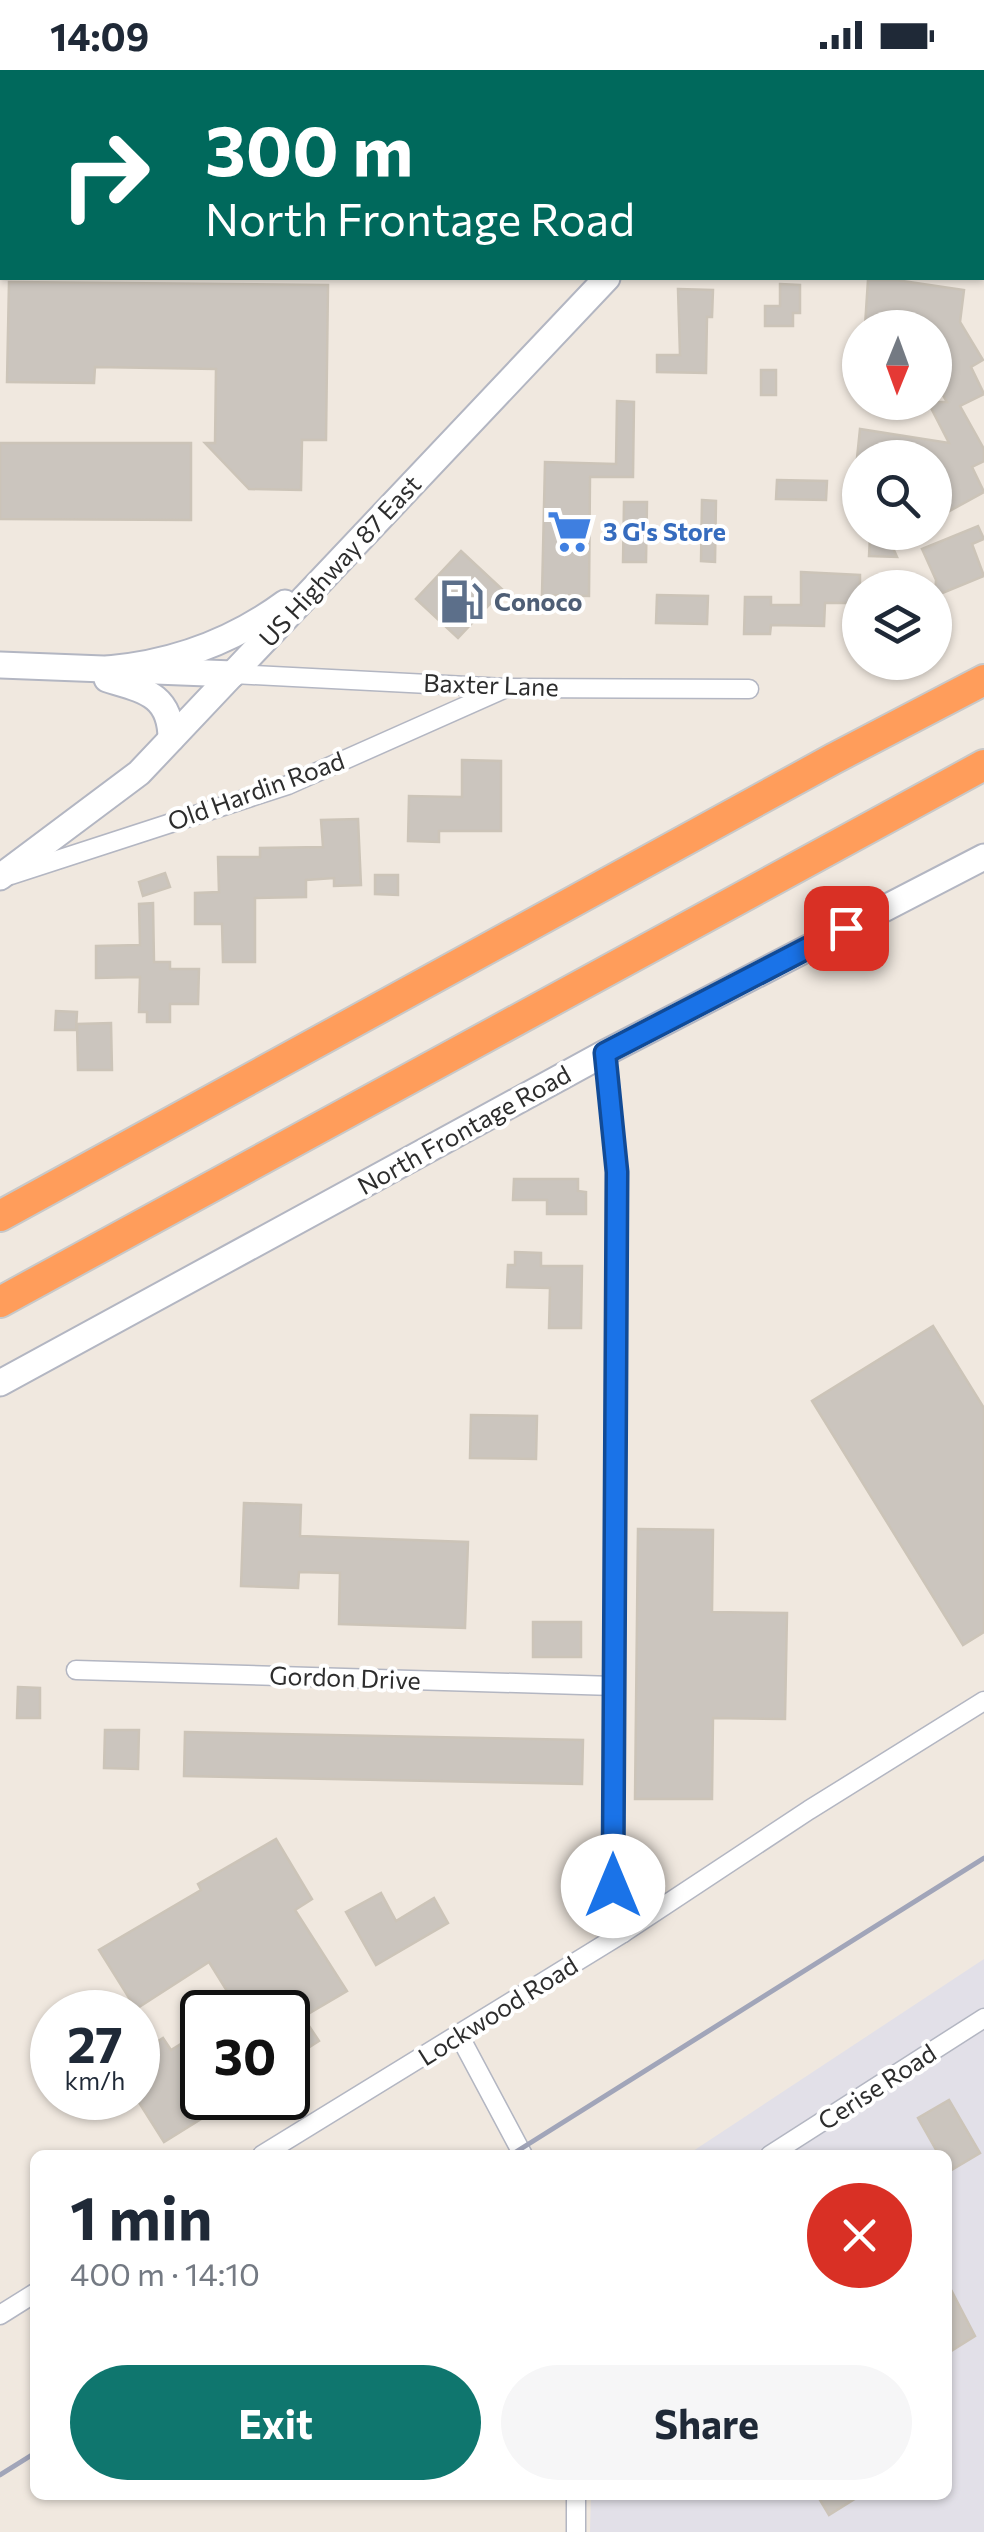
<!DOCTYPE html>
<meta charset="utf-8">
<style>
:root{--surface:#fff;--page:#f6f6f7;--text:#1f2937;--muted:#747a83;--accent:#0f766e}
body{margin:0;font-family:Commissioner,sans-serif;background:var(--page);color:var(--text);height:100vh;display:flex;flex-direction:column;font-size:38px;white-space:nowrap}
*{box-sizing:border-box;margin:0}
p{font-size:32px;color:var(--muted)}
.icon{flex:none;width:55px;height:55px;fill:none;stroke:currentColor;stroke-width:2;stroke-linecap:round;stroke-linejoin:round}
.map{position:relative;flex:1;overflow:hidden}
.panel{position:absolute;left:30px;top:2080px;width:922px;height:350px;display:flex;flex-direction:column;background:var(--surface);border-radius:15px;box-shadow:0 2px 8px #0004}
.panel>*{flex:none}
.banner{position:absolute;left:0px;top:0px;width:985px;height:210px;box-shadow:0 2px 8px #0004;background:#00695c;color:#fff;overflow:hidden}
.needle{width:65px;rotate:181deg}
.fabs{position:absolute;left:842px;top:240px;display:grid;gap:20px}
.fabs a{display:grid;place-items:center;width:110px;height:110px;border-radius:50%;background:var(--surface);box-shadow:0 2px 8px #0004;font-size:50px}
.speed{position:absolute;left:30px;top:1920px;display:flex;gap:20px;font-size:50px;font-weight:700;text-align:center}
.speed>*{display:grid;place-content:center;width:130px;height:130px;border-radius:50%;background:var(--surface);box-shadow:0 2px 8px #0004;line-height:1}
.speed small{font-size:25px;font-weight:400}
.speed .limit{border:5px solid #111;border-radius:15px;background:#fff;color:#111}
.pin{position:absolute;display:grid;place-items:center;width:85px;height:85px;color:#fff;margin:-42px;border-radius:20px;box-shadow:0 5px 15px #0006}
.me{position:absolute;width:110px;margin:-55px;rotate:0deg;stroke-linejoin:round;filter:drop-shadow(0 0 8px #0008)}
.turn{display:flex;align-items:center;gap:35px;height:210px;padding:0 40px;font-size:45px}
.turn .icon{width:130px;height:130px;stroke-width:2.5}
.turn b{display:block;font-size:70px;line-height:85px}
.round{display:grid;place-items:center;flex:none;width:105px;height:105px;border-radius:52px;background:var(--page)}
.headline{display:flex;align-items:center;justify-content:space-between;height:170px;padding:0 40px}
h1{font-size:60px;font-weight:700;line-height:75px}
.cta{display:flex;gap:20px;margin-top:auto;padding:20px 40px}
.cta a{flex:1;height:115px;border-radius:60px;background:var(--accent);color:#fff;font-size:40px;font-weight:700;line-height:115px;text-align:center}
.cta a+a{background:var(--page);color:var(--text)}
.status{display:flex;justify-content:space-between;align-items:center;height:70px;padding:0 50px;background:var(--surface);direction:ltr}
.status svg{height:28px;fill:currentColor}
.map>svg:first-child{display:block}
.industrial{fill:#e2e0e8}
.building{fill:#cbc5be;stroke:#ccc4b8;stroke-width:2.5}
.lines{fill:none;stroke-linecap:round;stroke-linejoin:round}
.street-casing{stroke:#b3b6c2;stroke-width:21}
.secondary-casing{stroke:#b3b6c2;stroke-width:29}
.highway-casing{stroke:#c8c8c8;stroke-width:34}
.street{stroke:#fff;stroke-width:18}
.secondary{stroke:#fff;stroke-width:25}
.highway{stroke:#ff9d5b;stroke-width:30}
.rail{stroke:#a1a5b9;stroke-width:5}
.route-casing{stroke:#114b97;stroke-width:25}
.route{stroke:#1a73e8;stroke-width:18}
.labels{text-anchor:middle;stroke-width:8;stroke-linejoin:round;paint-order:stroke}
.shop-label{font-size:25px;font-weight:bold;fill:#366cbe;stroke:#fff;text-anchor:start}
.street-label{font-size:25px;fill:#2d2d2d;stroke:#fff}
.service-label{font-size:25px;font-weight:bold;fill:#4e5e75;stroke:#fff;text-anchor:start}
</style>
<div class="status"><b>14:09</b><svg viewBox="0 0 49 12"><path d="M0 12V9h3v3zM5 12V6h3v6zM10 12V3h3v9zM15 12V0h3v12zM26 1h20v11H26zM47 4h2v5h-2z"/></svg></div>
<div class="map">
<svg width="984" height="2462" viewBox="0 0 984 2462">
<rect width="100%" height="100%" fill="#f0e8df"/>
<path class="industrial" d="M984,1889V2462H590L591,2425H948V2085H687Z"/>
<g class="building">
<path d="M868,210H896L964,220L960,252L983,290L971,297L984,324L960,336L984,379V391L972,397L984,422L935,449V388H857L860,359L949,373L928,332H947L935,312V300L944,295L935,282V257L865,256Z"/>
<path d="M9,212L328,215L326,370H302L301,420L249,419L205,373H215L216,299L95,297L94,313L7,312Z"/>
<path d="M780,214L800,215V243H793V256H765V236H780Z"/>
<path d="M678,219L713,220L712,247H707L706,303L657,302V285H680Z"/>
<rect x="761" y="300" width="15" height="25"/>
<path d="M617,331L634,332L633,407H590L589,526L542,525L545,392L616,394Z"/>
<path d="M0,373H191V450L0,449Z"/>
<path d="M777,410L827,411L826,430L776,429Z"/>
<path d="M702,430L716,431L715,492L701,491Z"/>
<path d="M624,432H647L646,492H623Z"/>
<path d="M978,456L984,469L972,474L984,506L935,526L936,510L922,479Z"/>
<path d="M870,467H888L897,487L869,486Z"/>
<path d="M461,481L503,520L458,568L416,529Z"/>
<path d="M801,502L860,505V533H825L824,556L771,555L770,564H744L745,527H771V535H801Z"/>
<path d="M657,525L708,526L707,554L656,553Z"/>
<path d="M462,690L501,691V761H439V772L408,771L409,726L462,727Z"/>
<path d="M358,749L361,815L334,816V808L306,810V827L255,828V892H223L222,854H195V823L219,822L218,787H260V778L323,777L321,750Z"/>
<path d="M165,803L170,817L143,826L139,812Z"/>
<path d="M375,805H398V825L375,824Z"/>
<path d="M153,833L154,892H170V899H199L198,934H170V952H147V942H139L140,907L96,908V876L140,875L139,834Z"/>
<path d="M56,941L77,942L76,960H55Z"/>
<path d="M111,953L112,1000H78L77,954Z"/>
<path d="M514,1109H578V1121L586,1122V1144H547V1130H513Z"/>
<path d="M515,1182L541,1183V1196H582L581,1258H549L550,1218L507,1217L508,1195H515Z"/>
<path d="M933,1256L984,1338V1562L963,1575L812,1331Z"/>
<path d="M471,1345L537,1346L536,1389L470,1388Z"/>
<path d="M244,1433L301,1435L300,1466L468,1472L465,1558L339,1554L340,1503L299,1502L298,1518L241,1516Z"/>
<path d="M638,1459L713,1460L712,1542L787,1543L785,1649L713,1648L712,1729H635Z"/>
<rect x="533" y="1552" width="48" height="35"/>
<path d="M18,1617L40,1618V1648H17Z"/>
<path d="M105,1660H139L138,1699L104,1698Z"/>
<path d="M185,1662L583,1670L582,1714L184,1706Z"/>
<path d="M276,1769L312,1829L295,1840L347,1921L303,1947L319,1971L288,1991V1942H240L209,1892L136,1939L99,1880L201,1820L198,1814Z"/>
<path d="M381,1823L396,1851L434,1828L448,1853L376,1895L346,1842Z"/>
<path d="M202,1961V2031L209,2044L164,2072L138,2031V1984L163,1968L171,1980Z"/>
<path d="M949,2030L980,2083L948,2102V2085H939L918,2048Z"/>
<path d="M948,2214L975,2266L948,2283Z"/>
<path d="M817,2425H861L829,2445Z"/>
</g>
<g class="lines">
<defs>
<g id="street">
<path d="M602,0V2"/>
<path d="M233,604L506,618L749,619"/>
<path d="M11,805L288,715L506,618"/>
<path d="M605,983L617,1102L613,1816L623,1863"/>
<path d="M76,1600L614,1616"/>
<path d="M459,1965L523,2085"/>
<path d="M262,2085L623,1863L809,1740L984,1631"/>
<path d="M770,2085L984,1948"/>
<path d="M0,2245L35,2223"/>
<path d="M576,2462V2425"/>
</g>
<g id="secondary">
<path d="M801,2L803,0"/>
<path d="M0,595L233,604"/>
<path d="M108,599C174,593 232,572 285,533"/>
<path d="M107,609C143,620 171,624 171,669"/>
<path d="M0,807L139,703L607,208"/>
<path d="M0,1313L605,983L984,787"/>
</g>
<g id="highway">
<path d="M0,1146L833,689L984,610"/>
<path d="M0,1232L984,695"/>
</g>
</defs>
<use href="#street" class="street-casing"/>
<use href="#secondary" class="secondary-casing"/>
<use href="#highway" class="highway-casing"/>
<use href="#street" class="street"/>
<use href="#secondary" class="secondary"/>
<use href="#highway" class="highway"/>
<g class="rail">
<path d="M511,2085L984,1788"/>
<path d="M0,2405L35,2383"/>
</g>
</g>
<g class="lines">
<defs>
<path id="route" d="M613,1816L617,1102L605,983L846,858"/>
</defs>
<use href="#route" class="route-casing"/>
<use href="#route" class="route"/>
</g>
<defs>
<symbol id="supermarket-bare" viewBox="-9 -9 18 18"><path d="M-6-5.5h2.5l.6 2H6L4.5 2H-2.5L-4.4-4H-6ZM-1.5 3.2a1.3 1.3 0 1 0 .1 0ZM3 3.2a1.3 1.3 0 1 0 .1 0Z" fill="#3f7fe0" stroke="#fff" stroke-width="2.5" paint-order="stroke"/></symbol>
<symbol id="fuel-bare" viewBox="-9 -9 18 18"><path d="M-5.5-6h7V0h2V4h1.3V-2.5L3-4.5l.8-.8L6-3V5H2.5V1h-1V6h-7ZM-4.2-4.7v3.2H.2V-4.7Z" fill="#5c6f8a" stroke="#fff" stroke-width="2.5" paint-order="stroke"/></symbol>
</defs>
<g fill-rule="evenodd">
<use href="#supermarket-bare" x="538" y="430" width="63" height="63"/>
<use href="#fuel-bare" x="430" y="500" width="63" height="63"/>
</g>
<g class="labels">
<g class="shop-label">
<text x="603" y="471">3 G's Store</text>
</g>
<g class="street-label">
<text transform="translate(340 491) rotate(-47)" y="9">US Highway 87 East</text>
<text transform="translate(491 615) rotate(2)" y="9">Baxter Lane</text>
<text transform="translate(256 721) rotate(-20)" y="9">Old Hardin Road</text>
<text transform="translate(464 1060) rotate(-29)" y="9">North Frontage Road</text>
<text transform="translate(345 1608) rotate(2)" y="9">Gordon Drive</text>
<text transform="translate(498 1941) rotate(-32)" y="9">Lockwood Road</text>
<text transform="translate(877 2017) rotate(-33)" y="9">Cerise Road</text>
</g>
<g class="service-label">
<text x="494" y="541">Conoco</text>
</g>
</g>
</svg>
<div class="fabs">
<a><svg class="needle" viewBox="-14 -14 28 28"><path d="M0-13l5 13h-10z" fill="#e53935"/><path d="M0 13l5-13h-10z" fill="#747a83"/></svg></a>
<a><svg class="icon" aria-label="search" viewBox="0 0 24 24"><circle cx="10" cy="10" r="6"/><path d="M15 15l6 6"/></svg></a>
<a><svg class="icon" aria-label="layers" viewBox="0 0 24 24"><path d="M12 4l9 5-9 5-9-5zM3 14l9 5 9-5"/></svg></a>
</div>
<div class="speed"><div>27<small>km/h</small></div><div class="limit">30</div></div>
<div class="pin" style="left:846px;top:858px;background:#d93025"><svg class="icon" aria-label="arrive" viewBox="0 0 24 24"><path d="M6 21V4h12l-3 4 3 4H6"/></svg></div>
<svg class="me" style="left:613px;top:1816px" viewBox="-20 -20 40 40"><circle r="19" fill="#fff"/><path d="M0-13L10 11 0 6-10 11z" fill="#1a73e8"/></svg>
<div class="banner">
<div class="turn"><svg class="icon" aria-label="right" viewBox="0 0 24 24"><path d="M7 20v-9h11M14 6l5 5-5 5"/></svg><div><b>300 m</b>North Frontage Road</div></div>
</div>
<section class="panel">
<div class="headline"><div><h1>1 min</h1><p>400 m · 14:10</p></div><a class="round" style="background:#d93025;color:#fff"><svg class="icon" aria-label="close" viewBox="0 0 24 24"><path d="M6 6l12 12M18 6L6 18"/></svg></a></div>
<div class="cta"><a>Exit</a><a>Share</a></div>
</section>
</div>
